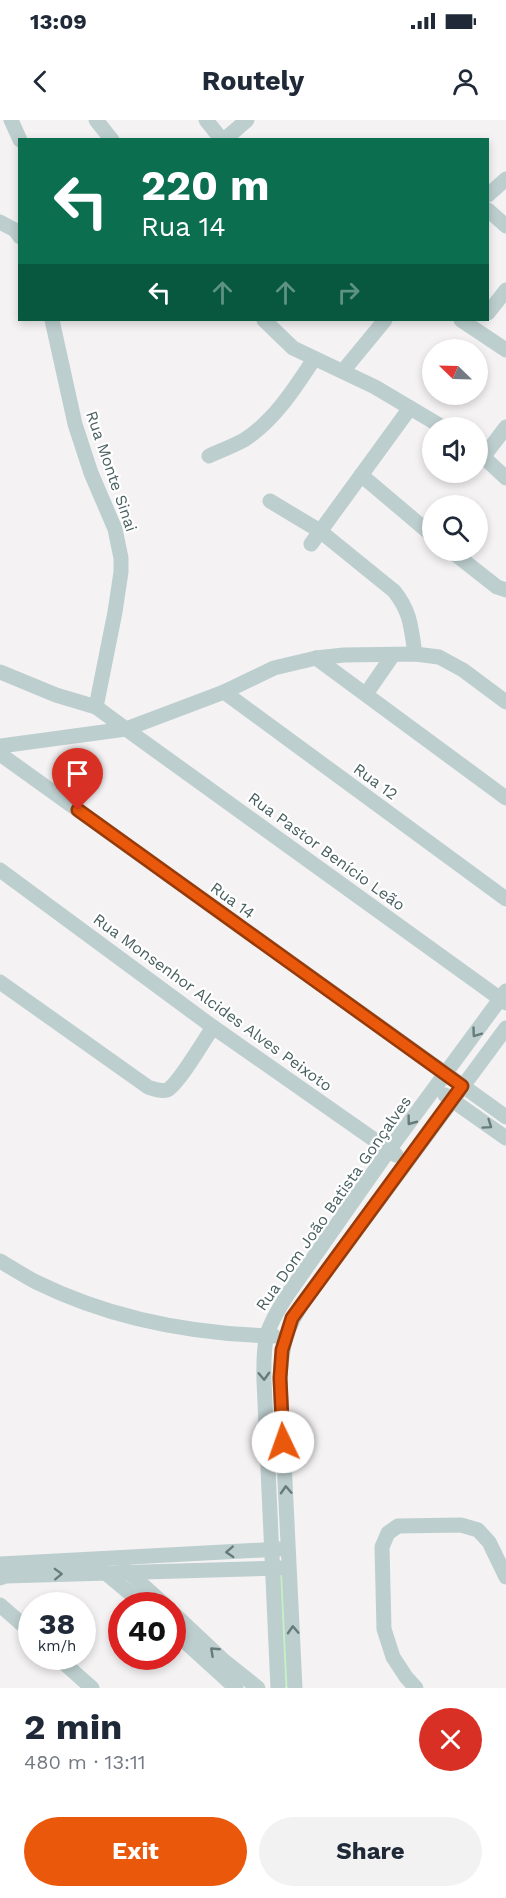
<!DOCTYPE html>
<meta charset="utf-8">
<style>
:root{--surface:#fff;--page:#f2f2f3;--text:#1f2937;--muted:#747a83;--accent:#ea580c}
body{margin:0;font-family:"Work Sans",sans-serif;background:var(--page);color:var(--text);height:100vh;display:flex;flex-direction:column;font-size:22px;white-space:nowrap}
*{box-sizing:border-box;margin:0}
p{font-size:20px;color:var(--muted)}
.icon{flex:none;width:33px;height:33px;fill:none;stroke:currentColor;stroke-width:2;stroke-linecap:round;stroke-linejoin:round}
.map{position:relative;height:1568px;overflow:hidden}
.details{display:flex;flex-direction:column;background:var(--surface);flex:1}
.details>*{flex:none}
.hud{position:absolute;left:18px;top:18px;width:471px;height:183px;border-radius:0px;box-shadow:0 3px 9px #0003;background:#0b6e4f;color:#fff;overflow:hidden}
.needle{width:39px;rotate:293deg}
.buttons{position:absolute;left:422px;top:219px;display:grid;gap:12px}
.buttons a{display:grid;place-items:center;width:66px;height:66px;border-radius:50%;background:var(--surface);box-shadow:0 3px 9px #0003;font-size:30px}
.speed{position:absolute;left:18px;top:1472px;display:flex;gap:12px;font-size:30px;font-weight:700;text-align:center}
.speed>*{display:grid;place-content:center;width:78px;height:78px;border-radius:50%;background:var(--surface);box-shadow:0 3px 9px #0003;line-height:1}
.speed small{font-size:15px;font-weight:400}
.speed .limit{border:9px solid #d22;background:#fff;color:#111}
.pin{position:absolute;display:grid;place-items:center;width:51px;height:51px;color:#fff;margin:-62px -26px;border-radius:50% 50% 50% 0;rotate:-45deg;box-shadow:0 0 6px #0007}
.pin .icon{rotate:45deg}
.me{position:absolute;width:66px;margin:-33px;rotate:357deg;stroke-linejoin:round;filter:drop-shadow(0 0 4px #0008)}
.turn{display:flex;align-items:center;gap:21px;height:126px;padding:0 24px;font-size:27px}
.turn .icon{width:78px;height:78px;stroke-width:2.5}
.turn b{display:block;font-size:42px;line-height:51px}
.lanes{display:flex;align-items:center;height:57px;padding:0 24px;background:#0003;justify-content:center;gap:30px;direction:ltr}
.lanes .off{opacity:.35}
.round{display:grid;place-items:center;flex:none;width:63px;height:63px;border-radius:32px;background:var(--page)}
.summary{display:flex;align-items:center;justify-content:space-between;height:102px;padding:0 24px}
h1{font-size:36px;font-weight:700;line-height:45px}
.button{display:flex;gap:12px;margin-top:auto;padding:12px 24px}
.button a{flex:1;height:69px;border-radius:36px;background:var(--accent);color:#fff;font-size:24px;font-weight:700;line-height:69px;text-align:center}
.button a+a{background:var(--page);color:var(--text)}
.status{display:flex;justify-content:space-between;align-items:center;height:42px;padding:0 30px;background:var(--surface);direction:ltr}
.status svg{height:16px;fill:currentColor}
header{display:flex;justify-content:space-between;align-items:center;height:78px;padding:0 24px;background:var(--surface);font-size:27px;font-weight:700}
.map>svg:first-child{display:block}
.green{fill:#c3f1c2}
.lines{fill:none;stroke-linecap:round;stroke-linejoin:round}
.minor{stroke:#bdcece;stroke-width:15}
.oneway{stroke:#667b7c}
.route-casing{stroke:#983908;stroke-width:15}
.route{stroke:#ea580c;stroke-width:10}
.labels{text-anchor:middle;stroke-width:4.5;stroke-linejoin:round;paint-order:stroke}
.street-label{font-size:16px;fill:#495f60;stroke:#fff}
</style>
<div class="status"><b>13:09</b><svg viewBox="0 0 49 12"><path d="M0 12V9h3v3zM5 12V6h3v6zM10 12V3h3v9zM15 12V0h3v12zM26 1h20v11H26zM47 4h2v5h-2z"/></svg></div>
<header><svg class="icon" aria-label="back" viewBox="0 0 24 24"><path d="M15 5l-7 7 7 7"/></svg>Routely<svg class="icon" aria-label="person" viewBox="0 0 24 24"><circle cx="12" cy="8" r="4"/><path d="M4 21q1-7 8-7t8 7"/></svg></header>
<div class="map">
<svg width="506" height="1568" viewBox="0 0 506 1568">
<rect width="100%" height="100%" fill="#f4f2f3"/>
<path class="green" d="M280,1455L284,1457L288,1568L284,1566L277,1459Z"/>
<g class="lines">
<g class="minor">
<path d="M11,0L20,20"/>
<path d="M96,0L112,20"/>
<path d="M206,0L222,20"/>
<path d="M224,20L247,0"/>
<path d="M488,75L506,59"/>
<path d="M488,90L506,106"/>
<path d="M0,102L15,110L20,117"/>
<path d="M488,193L506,170"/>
<path d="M52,200L75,304L91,353L115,409L121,438V452L115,492L96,587"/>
<path d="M264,200L293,228L375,267L444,308"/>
<path d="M461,200L506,230"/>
<path d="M343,251L385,200"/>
<path d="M477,331L506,358"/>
<path d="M209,336C220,331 233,326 244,320C274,301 295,268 314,239"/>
<path d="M484,336L506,307"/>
<path d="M361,355L432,415"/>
<path d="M270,381L320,411L394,471C411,492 411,508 415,534"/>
<path d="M311,424L410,288"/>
<path d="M450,430L497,467L506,470"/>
<path d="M316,538L506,678"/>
<path d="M0,552L56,575L96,587L126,609L224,572L274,548L316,538L344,535L415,534L439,537L463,550L506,582"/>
<path d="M224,572L506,779"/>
<path d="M366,574L393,535"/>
<path d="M0,626L126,609L506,883"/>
<path d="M0,634L506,997"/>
<path d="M0,750L213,907L396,1035"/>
<path d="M0,862L148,967C154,969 160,972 167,970C178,965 205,919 213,907"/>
<path d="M445,975L506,1018"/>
<path d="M0,1141C12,1148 24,1156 36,1162C109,1198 193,1214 274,1216"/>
<path d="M0,1444L280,1429"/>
<path d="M125,1449L165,1485"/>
<path d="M102,1450L144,1485"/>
<path d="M0,1458L6,1456L281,1448"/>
<path d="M0,1485L32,1513"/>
<path d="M172,1492L223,1540L258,1568"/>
<path d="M172,1510L236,1568"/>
<path d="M56,1536L92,1568"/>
<path d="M278,1568L264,1261C263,1218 265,1210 288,1174L389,1030L506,871"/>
<path d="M295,1568L280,1258C282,1226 286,1207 305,1180L506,908"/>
<path d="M416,1568L406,1557L393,1537L384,1509L382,1427L388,1413L398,1406L461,1405L478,1410L489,1422L506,1457"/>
</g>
</g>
<defs><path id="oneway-chevron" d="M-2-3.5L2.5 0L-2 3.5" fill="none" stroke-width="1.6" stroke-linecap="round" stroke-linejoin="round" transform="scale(1.5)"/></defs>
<g class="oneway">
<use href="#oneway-chevron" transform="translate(476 913) rotate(126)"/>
<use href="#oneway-chevron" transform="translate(411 1001) rotate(127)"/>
<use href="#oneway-chevron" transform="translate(488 1005) rotate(35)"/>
<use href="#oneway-chevron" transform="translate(264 1256) rotate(88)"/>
<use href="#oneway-chevron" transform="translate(286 1370) rotate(-93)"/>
<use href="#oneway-chevron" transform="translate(230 1432) rotate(177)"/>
<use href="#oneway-chevron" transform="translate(58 1454) rotate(-2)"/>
<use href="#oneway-chevron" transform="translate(293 1510) rotate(-93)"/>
<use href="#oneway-chevron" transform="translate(214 1531) rotate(-137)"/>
</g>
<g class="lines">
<defs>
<path id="route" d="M78,690L462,966L292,1198L282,1230L280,1258L283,1322"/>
</defs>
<use href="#route" class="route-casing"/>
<use href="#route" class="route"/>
</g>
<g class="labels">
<g class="street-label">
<text transform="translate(112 351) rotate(71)" y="6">Rua Monte Sinai</text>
<text transform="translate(376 661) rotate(36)" y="6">Rua 12</text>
<text transform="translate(327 731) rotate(36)" y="6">Rua Pastor Benício Leão</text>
<text transform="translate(233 780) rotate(36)" y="6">Rua 14</text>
<text transform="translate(213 882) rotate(36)" y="6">Rua Monsenhor Alcides Alves Peixoto</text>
<text transform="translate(333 1083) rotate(-55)" y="6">Rua Dom João Batista Gonçalves</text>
</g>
</g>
</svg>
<div class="buttons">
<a><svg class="needle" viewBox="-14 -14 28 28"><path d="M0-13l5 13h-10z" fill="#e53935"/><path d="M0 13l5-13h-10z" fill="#747a83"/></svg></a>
<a><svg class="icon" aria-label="sound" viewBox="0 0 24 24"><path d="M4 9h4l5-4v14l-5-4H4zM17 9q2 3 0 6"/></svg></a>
<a><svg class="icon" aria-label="search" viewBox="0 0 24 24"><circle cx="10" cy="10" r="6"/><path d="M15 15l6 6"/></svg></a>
</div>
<div class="speed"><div>38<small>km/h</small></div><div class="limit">40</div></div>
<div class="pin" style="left:78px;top:690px;background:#d93025"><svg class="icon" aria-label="arrive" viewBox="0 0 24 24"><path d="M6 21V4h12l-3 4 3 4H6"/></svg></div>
<svg class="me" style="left:283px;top:1322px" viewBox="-20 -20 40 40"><circle r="19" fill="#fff"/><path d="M0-13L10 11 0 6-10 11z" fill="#ea580c"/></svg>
<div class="hud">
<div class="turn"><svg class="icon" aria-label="left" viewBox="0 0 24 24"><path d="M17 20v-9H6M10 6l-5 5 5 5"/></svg><div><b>220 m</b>Rua 14</div></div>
<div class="lanes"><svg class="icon" aria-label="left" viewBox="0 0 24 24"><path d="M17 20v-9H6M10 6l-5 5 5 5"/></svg><svg class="icon off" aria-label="ahead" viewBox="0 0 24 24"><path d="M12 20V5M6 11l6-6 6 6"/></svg><svg class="icon off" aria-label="ahead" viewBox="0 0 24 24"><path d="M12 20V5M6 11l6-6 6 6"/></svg><svg class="icon off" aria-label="right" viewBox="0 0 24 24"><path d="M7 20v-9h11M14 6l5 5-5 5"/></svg></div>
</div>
</div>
<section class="details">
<div class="summary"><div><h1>2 min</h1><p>480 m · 13:11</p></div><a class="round" style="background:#d93025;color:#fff"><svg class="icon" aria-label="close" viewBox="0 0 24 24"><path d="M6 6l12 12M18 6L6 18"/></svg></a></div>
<div class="button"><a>Exit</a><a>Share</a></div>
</section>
